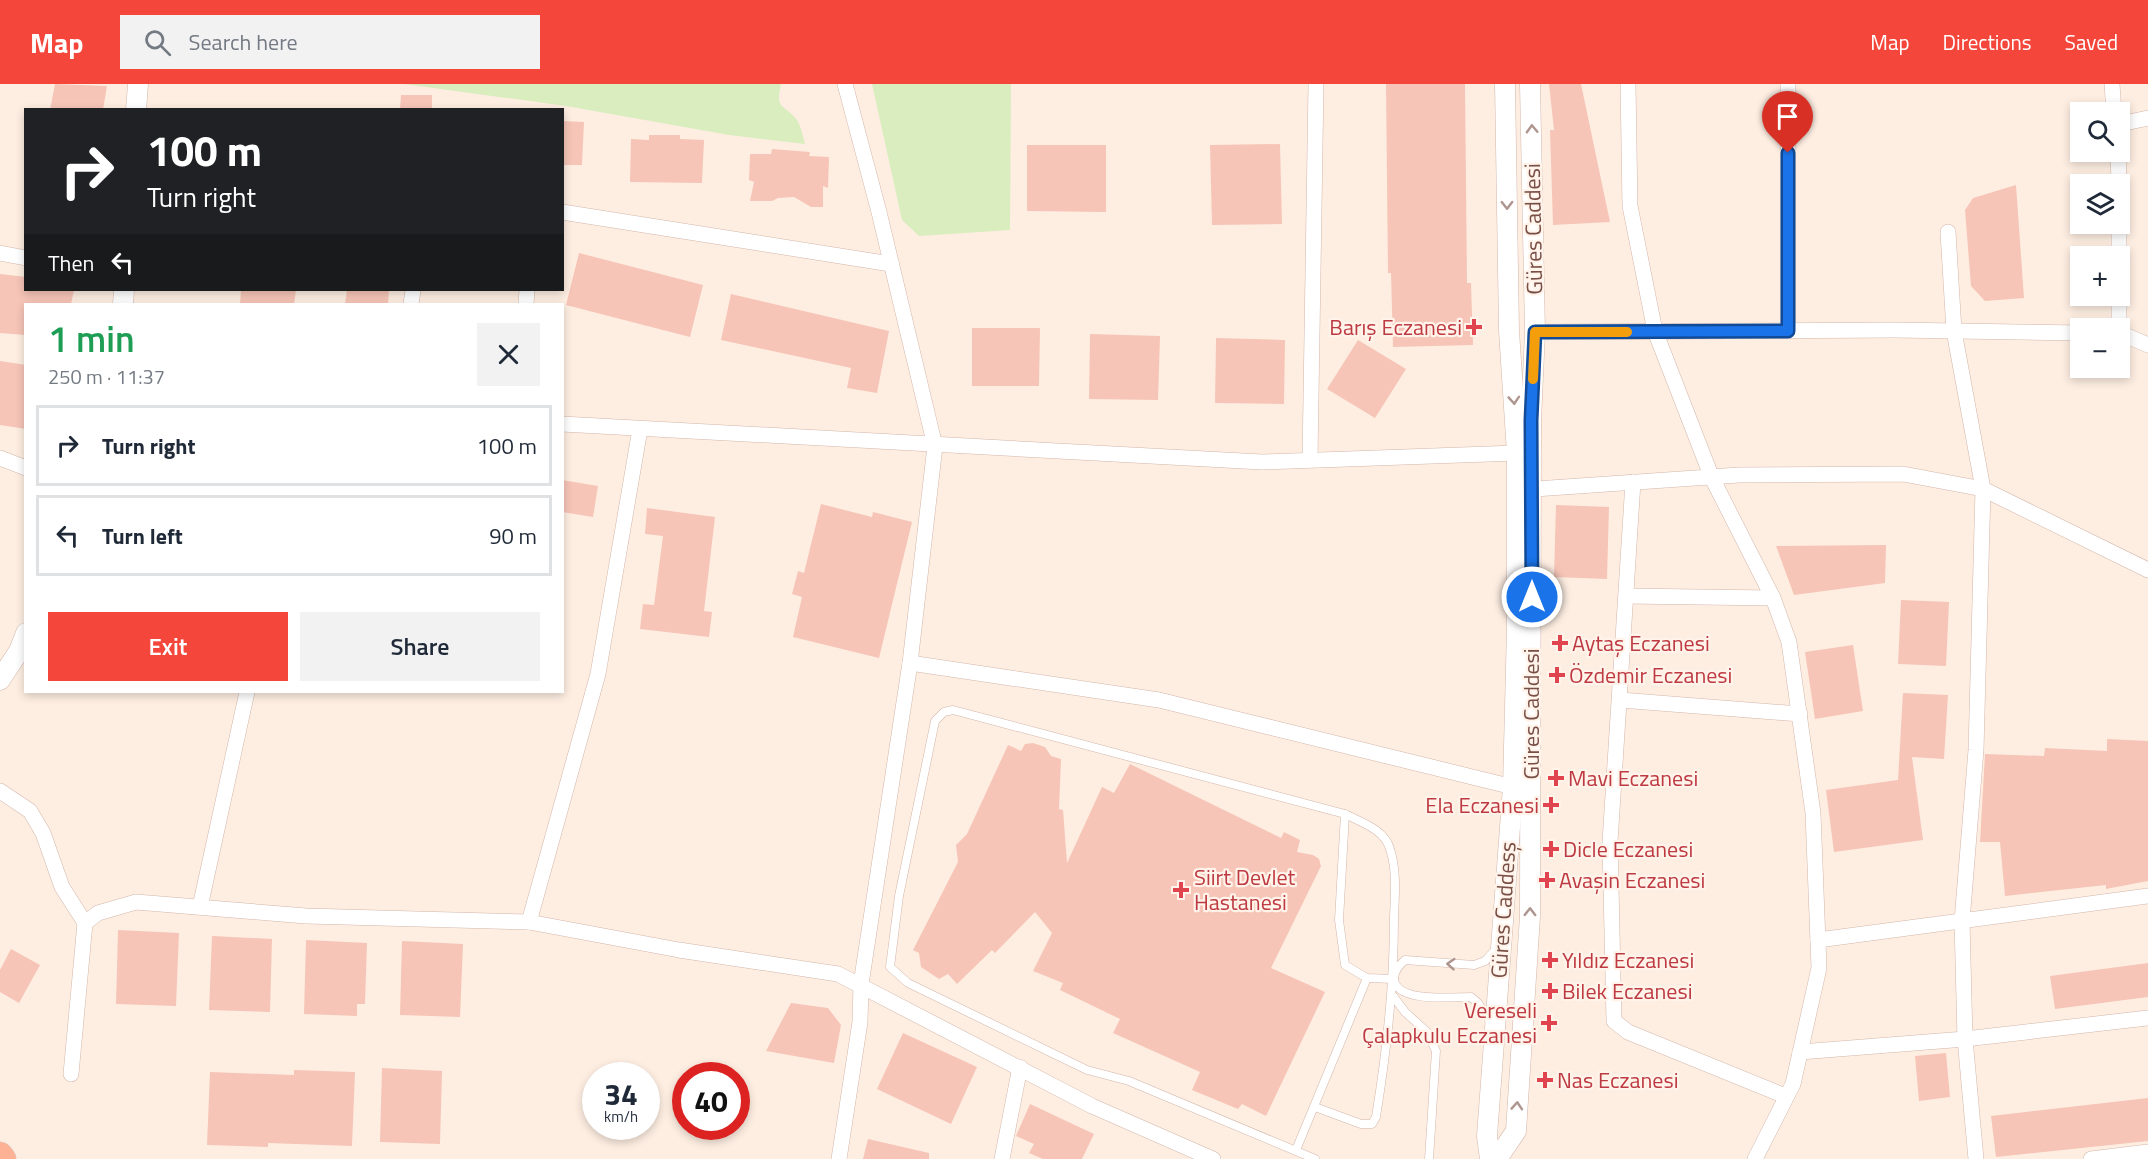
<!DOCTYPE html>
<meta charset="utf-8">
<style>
:root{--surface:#fff;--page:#f2f2f3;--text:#1f2937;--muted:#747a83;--line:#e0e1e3;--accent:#f4463b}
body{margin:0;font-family:"Titillium Web",sans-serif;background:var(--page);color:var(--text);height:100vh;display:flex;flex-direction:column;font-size:22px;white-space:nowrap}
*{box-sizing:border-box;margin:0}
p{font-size:20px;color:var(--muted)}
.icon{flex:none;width:33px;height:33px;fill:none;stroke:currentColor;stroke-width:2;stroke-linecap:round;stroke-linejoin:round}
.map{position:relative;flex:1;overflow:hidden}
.side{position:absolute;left:24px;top:219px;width:540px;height:390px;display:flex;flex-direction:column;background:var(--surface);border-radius:0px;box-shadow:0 3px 9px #0003}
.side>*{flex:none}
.top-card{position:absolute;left:24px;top:24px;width:540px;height:183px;border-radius:0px;box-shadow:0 3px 9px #0003;background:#202124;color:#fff;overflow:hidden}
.buttons{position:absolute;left:2070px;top:18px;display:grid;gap:12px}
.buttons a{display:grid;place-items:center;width:60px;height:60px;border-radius:0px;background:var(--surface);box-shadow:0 3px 9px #0003;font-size:30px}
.speed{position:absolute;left:582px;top:978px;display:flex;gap:12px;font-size:30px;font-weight:700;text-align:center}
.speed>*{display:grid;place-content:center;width:78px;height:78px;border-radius:50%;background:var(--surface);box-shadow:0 3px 9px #0003;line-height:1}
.speed small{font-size:15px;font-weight:400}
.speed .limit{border:9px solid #d22;background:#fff;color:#111}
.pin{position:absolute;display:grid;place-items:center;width:51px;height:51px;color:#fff;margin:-62px -26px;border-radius:50% 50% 50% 0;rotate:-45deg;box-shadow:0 0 6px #0007}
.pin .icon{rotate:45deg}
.me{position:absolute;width:66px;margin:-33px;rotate:0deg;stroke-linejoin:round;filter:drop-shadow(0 0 4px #0008)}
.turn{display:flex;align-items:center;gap:21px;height:126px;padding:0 24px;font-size:27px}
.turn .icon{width:78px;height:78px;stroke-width:2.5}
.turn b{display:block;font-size:42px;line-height:51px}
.then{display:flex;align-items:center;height:57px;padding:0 24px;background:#0003;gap:12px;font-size:22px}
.round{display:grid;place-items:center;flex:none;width:63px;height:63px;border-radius:0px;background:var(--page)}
.head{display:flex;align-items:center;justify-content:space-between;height:102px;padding:0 24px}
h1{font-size:36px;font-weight:600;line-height:45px;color:#1e9e55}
.button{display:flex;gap:12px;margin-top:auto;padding:12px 24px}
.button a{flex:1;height:69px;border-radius:0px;background:var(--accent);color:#fff;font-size:24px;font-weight:600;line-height:69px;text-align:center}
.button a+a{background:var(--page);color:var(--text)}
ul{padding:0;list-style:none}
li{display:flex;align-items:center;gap:18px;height:81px;margin:0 12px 9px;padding:0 12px;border:3px solid var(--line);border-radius:0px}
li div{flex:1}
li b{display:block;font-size:22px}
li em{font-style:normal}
header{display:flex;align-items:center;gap:36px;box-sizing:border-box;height:84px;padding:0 30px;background:var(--accent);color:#fff}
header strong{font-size:28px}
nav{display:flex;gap:33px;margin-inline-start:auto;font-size:21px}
.search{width:420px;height:54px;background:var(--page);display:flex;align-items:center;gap:15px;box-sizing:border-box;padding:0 21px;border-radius:0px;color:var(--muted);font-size:22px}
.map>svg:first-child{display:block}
.green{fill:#d9edbf}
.building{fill:#f6c5b7}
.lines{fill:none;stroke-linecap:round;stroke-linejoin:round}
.service-casing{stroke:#d2b6aa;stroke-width:9}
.minor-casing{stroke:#d2b6aa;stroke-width:16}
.tertiary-casing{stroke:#d2b6aa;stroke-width:21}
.trunk-casing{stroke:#d9cecb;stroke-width:27}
.service{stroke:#fff;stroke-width:8}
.minor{stroke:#fff;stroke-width:15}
.tertiary{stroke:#fff;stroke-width:20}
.trunk{stroke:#feb295;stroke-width:26}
.oneway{stroke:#ae9590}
.route-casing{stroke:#114b97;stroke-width:15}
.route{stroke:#1a73e8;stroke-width:10}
.slow{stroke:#f59e0b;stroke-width:10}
.health-dot{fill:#e0444e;stroke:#fff3ea;stroke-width:2}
.labels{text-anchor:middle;stroke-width:4.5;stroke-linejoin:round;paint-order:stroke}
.street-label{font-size:22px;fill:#784f46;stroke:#fff3ea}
.health-label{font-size:22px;fill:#be3a42;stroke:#fff3ea;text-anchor:start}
</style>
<header>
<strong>Map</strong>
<div class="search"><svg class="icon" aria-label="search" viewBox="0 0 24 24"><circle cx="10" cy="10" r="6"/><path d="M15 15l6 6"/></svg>Search here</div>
<nav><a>Map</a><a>Directions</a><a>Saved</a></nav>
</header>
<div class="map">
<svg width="2148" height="1075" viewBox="0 0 2148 1075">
<rect width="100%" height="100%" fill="#feeee2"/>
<g class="green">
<path d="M404,0H781C775,27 783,18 797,36C801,42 803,53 805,60L729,51L566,22Z"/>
<path d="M872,0H1011L1010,146L919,152L902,136Z"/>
</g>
<g class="building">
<path d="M55,0L107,2L103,26H50Z"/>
<path d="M1386,0H1465L1467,199H1471L1473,261L1393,263L1391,189H1388Z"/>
<path d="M1549,0H1581L1610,138L1553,141L1550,46H1554Z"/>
<path d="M401,11H432V26H400Z"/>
<path d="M562,37L584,38L582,81H562Z"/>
<path d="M649,51H680V55L704,56L702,99L630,98L631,55L649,56Z"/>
<path d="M1280,60L1282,140L1212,141L1210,61Z"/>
<path d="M1027,61H1106V128L1027,127Z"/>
<path d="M772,65L810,68L809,72L829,73L828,104L823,102V123H811L794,113L778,114L772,117H750L754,98L749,96L750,70H771Z"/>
<path d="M2016,101L2024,214L1985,217L1971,202L1965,126L1973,114Z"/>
<path d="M579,169L703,201L690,253L566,221Z"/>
<path d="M0,190L26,193V206H74L71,220H26V251L0,249Z"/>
<path d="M241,206H296L294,220H240Z"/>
<path d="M347,206H389L388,220H345Z"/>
<path d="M731,210L889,247L877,309L847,304L851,284L721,256Z"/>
<path d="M972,244H1040L1039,302H972Z"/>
<path d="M1090,250L1160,252L1158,316L1089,315Z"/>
<path d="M1216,254L1285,256L1284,320L1215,319Z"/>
<path d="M1358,256L1406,285L1375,334L1327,305Z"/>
<path d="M0,277L26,281V345L0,341Z"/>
<path d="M562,396L598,402L593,433L562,428Z"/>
<path d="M821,420L872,433L873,428L912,438L879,574L793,553L802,513L792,510L798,487L804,489Z"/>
<path d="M1556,421L1609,423L1607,495L1554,493Z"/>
<path d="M647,424L715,433L704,527L712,528L709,553L640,545L643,520L654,521L663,452L645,450Z"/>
<path d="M1886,461L1885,499L1794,511L1776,462Z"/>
<path d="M1901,516L1949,518L1946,582L1898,580Z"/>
<path d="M1853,561L1863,627L1815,635L1805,568Z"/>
<path d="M1903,609L1948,611L1944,675L1912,673L1923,756L1834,768L1826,706L1898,696Z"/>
<path d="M2107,655L2148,657V797L2106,805V801L2005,812L2000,758H1980L1985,670L2044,672L2045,664L2107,667Z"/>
<path d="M1033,659L1045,663L1051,672L1061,675L1059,725L1063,726L1067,779L1102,703L1114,709L1130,680L1281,754L1284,748L1300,756L1297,768L1313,771L1319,775L1321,782L1271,884L1325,908L1266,1032L1242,1020L1238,1025L1192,1006L1200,988L1113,949L1120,935L1060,906L1063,899L1033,887L1052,849L1035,828L995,869L992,866L957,900L948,890L939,895L921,883L919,869L913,866L958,778L956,761L967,750L1008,661L1021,667L1025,660Z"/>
<path d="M118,846L179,849L176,922L116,920Z"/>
<path d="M212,852L272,855L270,928L209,926Z"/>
<path d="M306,856L367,859L365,920H357V932L304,930Z"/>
<path d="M402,857L463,860L460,933L400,931Z"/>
<path d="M11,865L40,881L19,919L0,908V886Z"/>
<path d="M2148,879V913L2055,925L2050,892Z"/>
<path d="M791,919L828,924L841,941L834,979L766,967Z"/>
<path d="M903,949L977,983L951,1040L877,1005Z"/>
<path d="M1946,969L1950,1013L1919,1017L1915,972Z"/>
<path d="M382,984L442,987L440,1060L380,1058Z"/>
<path d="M294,986L355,988L352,1062L268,1059V1063L207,1061L210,988L294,991Z"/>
<path d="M2148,1014V1057L1996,1073L1991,1032Z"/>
<path d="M1030,1020L1094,1050L1082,1075H1043L1029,1069L1034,1060L1016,1052Z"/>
<path d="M868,1055L929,1069V1075H863Z"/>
</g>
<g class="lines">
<defs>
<g id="service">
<path d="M1345,730L1339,836L1345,881L1367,894L1394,895"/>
<path d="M1393,912L1405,928L1427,948L1436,967L1429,1075"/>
<path d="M1492,940L1478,919L1471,913C1453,913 1396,919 1394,895C1394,887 1399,881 1405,876L1474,881L1485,877L1496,865"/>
<path d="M1296,1066L1367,894"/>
<path d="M1315,1075L1129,997L1087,986L908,899L890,883L899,812L935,637L944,628L953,626L1345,730C1361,738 1385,746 1390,765C1397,786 1395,811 1394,833C1394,903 1387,964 1376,1033L1372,1040H1361L1315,1023"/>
</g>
<g id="minor">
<path d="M1628,0L1630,122L1655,247L1712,394L1773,514L1789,558L1813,729L1819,884L1793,1000L1755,1075"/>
<path d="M1788,0V247"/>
<path d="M2112,0L2114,28"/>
<path d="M2120,40L2148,34"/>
<path d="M2118,68L2119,100"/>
<path d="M562,128L891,180"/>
<path d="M1948,148L1954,247L1983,405L1976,666L1962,837L1965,955L1976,1075"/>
<path d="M0,169L26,174"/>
<path d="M2119,172V140"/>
<path d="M411,220L413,206"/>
<path d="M526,220L527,206"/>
<path d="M2119,244V212"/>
<path d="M1535,248L1895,246L2080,249"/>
<path d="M2120,249L2148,261"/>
<path d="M562,340L1262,378L1517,369"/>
<path d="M0,374L26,384"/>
<path d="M1310,376L1316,0"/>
<path d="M1633,398L1610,758L1614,937L1628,948L1785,1012"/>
<path d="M1520,406L1739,391L1903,390L1983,405L2148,486"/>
<path d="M1626,512L1773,514"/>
<path d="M910,579L1159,616L1513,703"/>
<path d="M1620,616L1800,630"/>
<path d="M0,707L30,727L43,749L62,803L85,839"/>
<path d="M200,823L247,608"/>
<path d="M529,838L598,590L640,345"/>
<path d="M1818,856L2148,812"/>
<path d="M1800,968L1965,955L2148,934"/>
<path d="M71,990L85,839L98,829L136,818L306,832L529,838L679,866L838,890L1092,1022L1213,1075"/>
<path d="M839,1075L860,938L861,900L910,579L935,362L879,128L845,0"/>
<path d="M1002,1075L1020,983"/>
<path d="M2091,1075L2148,1068"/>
</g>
<g id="tertiary">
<path d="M136,26L138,0"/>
<path d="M123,220L124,206"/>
<path d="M0,596L19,567L26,549"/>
<path d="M1490,1075L1487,1052L1513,703L1517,544V369L1509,247L1505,0"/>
<path d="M1497,1075L1516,1047L1530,832L1531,336L1535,248L1530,0"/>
</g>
<path id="trunk" d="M0,1071L3,1075"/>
</defs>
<use href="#service" class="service-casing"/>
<use href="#minor" class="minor-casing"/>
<use href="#tertiary" class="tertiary-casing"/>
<use href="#trunk" class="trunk-casing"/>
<use href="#service" class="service"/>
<use href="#minor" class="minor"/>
<use href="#tertiary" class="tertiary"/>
<use href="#trunk" class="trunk"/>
</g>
<defs><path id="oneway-chevron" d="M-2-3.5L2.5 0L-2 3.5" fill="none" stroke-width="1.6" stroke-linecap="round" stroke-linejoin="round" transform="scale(1.5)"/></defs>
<g class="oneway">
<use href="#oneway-chevron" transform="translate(1532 45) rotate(-92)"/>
<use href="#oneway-chevron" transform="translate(1507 121) rotate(89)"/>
<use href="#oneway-chevron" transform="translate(1514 316) rotate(86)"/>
<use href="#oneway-chevron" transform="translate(1530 828) rotate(-89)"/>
<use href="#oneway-chevron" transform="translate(1451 880) rotate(-176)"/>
<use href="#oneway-chevron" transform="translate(1517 1022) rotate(-86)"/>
</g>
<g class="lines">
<defs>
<path id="route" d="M1532,513L1531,336L1535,248L1788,247V69"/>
</defs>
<use href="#route" class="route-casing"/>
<use href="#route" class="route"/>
<path class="slow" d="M1533,295L1535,248H1627"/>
</g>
<g class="health-dot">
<path d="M1471 234h6v6h6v6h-6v6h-6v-6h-6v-6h6z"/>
<path d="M1557 550h6v6h6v6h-6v6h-6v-6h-6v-6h6z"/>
<path d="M1554 582h6v6h6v6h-6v6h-6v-6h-6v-6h6z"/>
<path d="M1553 685h6v6h6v6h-6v6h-6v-6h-6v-6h6z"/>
<path d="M1548 712h6v6h6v6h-6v6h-6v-6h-6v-6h6z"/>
<path d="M1548 756h6v6h6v6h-6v6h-6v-6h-6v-6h6z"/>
<path d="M1544 787h6v6h6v6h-6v6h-6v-6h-6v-6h6z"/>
<path d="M1178 797h6v6h6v6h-6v6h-6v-6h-6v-6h6z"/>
<path d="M1547 867h6v6h6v6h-6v6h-6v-6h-6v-6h6z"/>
<path d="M1547 898h6v6h6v6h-6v6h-6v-6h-6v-6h6z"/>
<path d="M1546 930h6v6h6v6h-6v6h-6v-6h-6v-6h6z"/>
<path d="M1542 987h6v6h6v6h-6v6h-6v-6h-6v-6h6z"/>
</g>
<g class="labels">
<g class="street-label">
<text transform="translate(1533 145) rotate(-91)" y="8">Güres Caddesi</text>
<text transform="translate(1531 630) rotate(-90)" y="8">Güres Caddesi</text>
<text transform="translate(1503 826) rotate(-86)" y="8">Güres Caddesş</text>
</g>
<g class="health-label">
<text x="1462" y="251" text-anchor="end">Barış Eczanesi</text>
<text x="1572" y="567">Aytaş Eczanesi</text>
<text x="1569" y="599">Özdemir Eczanesi</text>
<text x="1568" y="702">Mavi Eczanesi</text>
<text x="1539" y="729" text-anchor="end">Ela Eczanesi</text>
<text x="1563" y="773">Dicle Eczanesi</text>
<text x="1194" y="801">Siirt Devlet<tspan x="1194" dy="25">Hastanesi</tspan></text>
<text x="1559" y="804">Avaşin Eczanesi</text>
<text x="1562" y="884">Yıldız Eczanesi</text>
<text x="1562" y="915">Bilek Eczanesi</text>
<text x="1537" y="934" text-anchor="end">Vereseli<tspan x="1537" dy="25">Çalapkulu Eczanesi</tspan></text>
<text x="1557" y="1004">Nas Eczanesi</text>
</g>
</g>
</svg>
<div class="buttons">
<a><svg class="icon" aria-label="search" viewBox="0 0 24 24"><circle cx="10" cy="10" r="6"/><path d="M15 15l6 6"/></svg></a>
<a><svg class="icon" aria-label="layers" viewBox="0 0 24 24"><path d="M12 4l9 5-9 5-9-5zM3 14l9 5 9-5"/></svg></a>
<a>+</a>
<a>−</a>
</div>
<div class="speed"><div>34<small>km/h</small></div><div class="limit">40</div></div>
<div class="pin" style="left:1788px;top:69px;background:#d93025"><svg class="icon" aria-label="arrive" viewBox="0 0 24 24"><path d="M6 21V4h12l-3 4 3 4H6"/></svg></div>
<svg class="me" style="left:1532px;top:513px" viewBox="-20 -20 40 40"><circle r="17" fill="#1a73e8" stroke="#fff" stroke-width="3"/><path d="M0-11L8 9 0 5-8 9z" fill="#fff"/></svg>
<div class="top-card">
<div class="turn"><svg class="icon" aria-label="right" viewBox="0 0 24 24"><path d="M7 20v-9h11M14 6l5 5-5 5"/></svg><div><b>100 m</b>Turn right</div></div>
<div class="then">Then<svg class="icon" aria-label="left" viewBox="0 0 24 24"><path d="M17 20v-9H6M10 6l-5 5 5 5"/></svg></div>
</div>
<section class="side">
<div class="head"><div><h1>1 min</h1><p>250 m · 11:37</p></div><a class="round"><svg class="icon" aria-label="close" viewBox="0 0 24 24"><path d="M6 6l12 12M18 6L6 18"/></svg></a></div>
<ul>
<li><svg class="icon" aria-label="right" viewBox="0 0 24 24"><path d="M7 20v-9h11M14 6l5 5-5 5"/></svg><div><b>Turn right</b></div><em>100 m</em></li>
<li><svg class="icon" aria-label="left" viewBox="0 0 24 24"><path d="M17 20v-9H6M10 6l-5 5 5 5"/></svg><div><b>Turn left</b></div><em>90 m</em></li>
</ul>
<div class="button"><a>Exit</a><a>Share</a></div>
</section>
</div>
